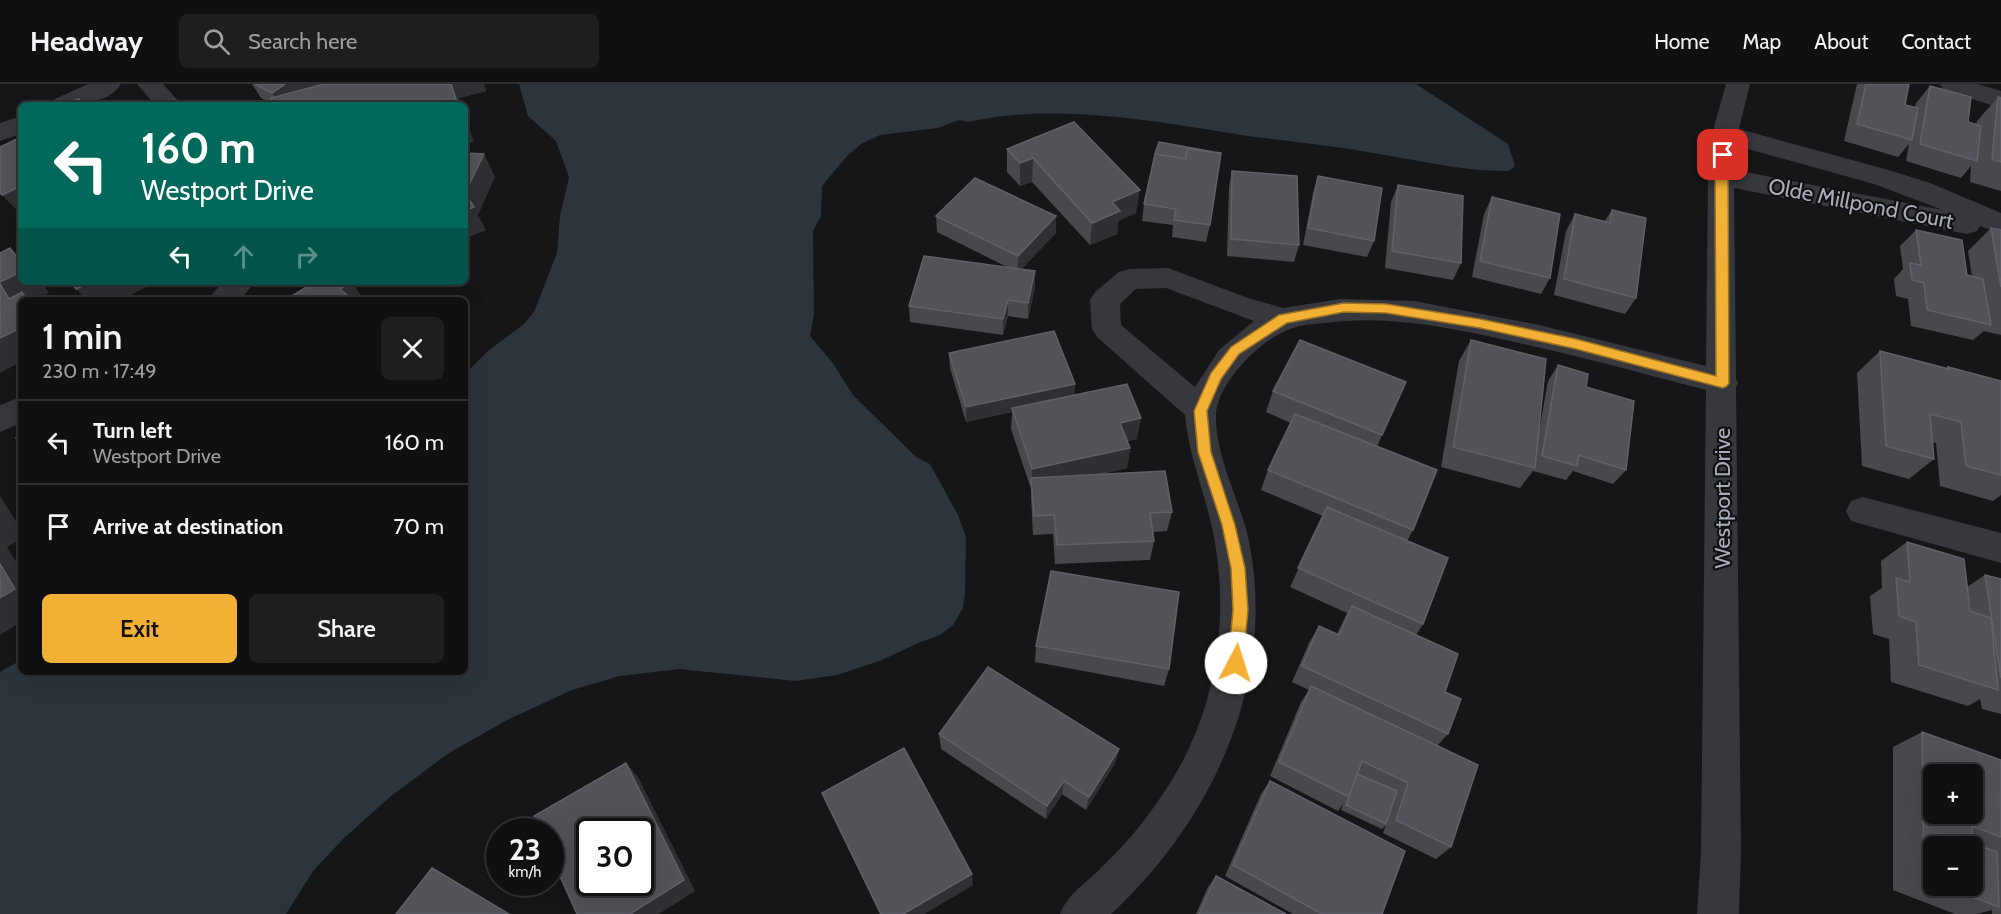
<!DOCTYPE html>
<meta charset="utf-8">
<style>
:root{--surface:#101012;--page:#1e1e20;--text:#f1f3f6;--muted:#9c9d9f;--line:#303032;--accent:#f2b134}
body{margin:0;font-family:Cabin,sans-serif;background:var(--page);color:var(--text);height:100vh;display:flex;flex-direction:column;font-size:22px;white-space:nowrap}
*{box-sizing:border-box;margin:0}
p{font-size:20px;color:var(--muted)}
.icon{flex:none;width:33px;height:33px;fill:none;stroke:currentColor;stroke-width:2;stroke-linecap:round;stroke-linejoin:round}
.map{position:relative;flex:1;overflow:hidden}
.details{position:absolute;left:18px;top:213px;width:450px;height:378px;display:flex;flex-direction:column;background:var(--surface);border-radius:9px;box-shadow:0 6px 24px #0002,0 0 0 2px var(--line)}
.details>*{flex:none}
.banner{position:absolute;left:18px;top:18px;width:450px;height:183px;border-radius:9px;box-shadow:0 6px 24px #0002,0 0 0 2px var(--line);background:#00695c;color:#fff;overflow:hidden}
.fabs{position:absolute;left:1923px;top:680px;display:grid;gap:12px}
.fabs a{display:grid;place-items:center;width:60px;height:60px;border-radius:9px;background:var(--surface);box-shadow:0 6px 24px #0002,0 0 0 2px var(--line);font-size:30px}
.speed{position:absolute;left:486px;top:734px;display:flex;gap:12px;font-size:30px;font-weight:700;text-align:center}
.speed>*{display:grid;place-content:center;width:78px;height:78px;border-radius:50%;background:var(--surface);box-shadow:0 6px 24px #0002,0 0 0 2px var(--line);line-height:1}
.speed small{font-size:15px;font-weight:400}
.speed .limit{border:3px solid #111;border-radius:9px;background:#fff;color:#111}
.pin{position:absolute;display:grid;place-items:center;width:51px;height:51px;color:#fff;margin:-26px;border-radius:12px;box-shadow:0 3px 9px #0006}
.me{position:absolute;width:66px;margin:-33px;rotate:5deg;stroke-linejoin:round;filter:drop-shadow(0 0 4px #0008)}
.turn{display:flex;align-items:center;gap:21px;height:126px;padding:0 24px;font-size:27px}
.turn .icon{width:78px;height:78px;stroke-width:2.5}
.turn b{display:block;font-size:42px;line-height:51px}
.lanes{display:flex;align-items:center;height:57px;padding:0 24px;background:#0003;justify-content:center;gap:30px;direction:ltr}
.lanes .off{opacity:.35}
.round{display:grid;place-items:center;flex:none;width:63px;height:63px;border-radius:9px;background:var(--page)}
.overview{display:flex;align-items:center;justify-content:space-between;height:102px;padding:0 24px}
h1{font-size:36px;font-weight:600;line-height:45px}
.button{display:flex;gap:12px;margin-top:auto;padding:12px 24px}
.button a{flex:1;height:69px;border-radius:9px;background:var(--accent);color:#111;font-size:24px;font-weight:600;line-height:69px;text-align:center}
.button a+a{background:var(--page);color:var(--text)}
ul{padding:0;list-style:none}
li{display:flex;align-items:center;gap:18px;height:84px;padding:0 24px;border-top:2px solid var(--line)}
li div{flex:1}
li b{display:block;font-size:22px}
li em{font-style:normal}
header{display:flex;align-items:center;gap:36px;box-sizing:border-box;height:84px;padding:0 30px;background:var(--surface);border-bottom:2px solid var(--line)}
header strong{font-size:28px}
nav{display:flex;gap:33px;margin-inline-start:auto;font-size:21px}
.search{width:420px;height:54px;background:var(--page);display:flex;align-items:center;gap:15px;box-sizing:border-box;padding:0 21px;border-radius:9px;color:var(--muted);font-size:22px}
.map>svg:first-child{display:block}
.water{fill:#2c353c}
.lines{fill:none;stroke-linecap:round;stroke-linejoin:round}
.minor{fill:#37383d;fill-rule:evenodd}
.wall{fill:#47494d;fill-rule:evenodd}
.shaded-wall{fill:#2f3033}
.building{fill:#525359;stroke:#5f6168;stroke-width:1.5;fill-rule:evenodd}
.route{fill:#f2b134;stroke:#9d7322;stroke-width:1.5}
.labels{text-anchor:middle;stroke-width:4.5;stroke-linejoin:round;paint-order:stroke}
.street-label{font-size:22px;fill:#a8adb8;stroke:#111113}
</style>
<header>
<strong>Headway</strong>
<div class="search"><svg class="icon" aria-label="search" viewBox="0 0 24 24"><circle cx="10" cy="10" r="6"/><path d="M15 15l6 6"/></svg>Search here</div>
<nav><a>Home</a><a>Map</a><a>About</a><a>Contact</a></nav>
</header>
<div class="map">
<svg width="2001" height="830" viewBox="0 0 2001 830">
<rect width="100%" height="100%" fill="#161618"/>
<path class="water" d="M519,0H1416L1508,60L1515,82L1509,87C1468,88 1421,77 1379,70C1335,62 1292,58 1248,52C1159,38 1056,18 968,38L959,36L938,44L880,51L861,60L847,72L822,102L821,132L813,147L814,230L810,252L832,278L853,311L916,373L930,380L958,431L966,453L965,508L963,524L953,541L940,551L918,559L882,576L837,591L796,597L679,585L620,592L572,606L507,636L449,669L391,712L343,755L313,787L286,830H0V588L21,576V588H465V290L489,266L524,240L534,228L557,169L560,132L569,93L556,57L528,32Z"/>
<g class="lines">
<g class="minor">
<path d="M88,0H121C108,21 73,21 51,21L55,15Z"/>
<path d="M137,0H163L182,21H155Z"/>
<path d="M1726,0H1750L1739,45L1892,87L1930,99L2001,129V150L1980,142L1977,147L1967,150L1734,104L1736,295L1738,299L1736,303L1741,768L1739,830H1697L1701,768L1706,306C1642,289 1579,272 1515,258C1452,244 1389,230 1325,239C1315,240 1303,240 1293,244C1275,250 1257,264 1244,278C1232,291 1217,311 1216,330C1215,374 1240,415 1249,457C1277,597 1213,736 1111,830H1060C1069,808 1089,797 1105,780C1130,756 1152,728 1170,699C1215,628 1229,541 1215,459C1208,415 1189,376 1185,331L1097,253L1092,245L1090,216L1095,208L1119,188L1129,185L1168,184L1248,214L1283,224L1340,215L1414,217L1539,241L1706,282L1708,92L1712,50ZM1737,62L1874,100L1943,126L1735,86ZM1166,204L1254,237L1219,266L1195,303L1121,241L1120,220L1136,205Z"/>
<path d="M1940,0H1978L2001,7V24L1943,6Z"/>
<path d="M21,32V50L0,57V39Z"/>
<path d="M223,198H255L240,216H207Z"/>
<path d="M21,313V339L0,348V321Z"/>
<path d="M1863,413L2001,449V479L1851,437L1846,427L1851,417Z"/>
</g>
</g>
<g class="wall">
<path d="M252,0H321L320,1L324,0H484L486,7L459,14L272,20L261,14Z"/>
<path d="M1857,0H1909L1905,21L1915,23L1916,19L1930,2L1968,38L1976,40L1977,37L1998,13L2001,14V107L1970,98L1971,82L1961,94L1906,77L1909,60L1898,73L1844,57Z"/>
<path d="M1074,38L1136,129L1118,137L1117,150L1090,161L1032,98L1020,102L1007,88V65Z"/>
<path d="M1221,69L1210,141L1206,158L1172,153L1173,141L1142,137L1144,120L1155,70Z"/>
<path d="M1232,87L1299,161L1294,178L1227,172L1229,103Z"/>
<path d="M1318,92L1374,157L1367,173L1303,161L1313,109Z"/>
<path d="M1398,101L1461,179L1453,196L1385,184L1391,118Z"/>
<path d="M1492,113L1550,194L1541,210L1472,193L1484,130Z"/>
<path d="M1612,126L1636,214L1625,230L1554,211L1566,147L1575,130L1604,138Z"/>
<path d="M936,132H1056V149L1021,185L1035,187V203L1028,235L1008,232L1003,251L910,238L909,222L1007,183L937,148Z"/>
<path d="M1991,144L2001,146V251L1984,247L1973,256L1911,242L1908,215L1896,212L1894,195L1903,185L1900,162L1916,146L1967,191L1972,192L1968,167Z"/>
<path d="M1471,256L1539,347L1548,297L1558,281L1586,303L1626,386L1613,400L1573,387L1566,396L1533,387L1520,404L1441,383L1459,277Z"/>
<path d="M1880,267L1947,284L1948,283L2001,297V411L1993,417L1940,402L1936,359L1932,358L1934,375L1909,395L1862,382L1857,289Z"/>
<path d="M949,269L1075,300L1074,311L1137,355L1127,357L1130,364L1127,384L1098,391L1172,428L1167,447L1153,448L1154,457L1150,476L1055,480L1053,450L1033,451L1031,414V405L1011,345L1012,328L966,338L950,284Z"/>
<path d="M1273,307L1382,351L1377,363L1413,446L1407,457L1423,540L1416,551L1445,608L1448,650L1437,662L1451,763L1436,775L1383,749L1386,741L1382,745L1341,726L1343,720L1338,727L1270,692L1301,618L1309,606L1292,598L1309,559L1319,542L1337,550L1347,529L1290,503L1323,432L1261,406L1268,386L1291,339L1266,328Z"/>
<path d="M1907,458L1967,503L1985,491L2001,495V630L1982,625L1980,615L1968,622L1891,598L1889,555L1873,550L1870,512L1882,504L1881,477Z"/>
<path d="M1036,562L1169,585L1164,602L1035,578Z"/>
<path d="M1922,648L2001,676V830H1992V826L1977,830H1955L1893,806V663ZM1934,762L1972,801H1934Z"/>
<path d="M939,650L1119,665L1115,679L1086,726L1062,710L1046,735L941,665Z"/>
<path d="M1270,697L1382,830H1293L1225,792L1261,710Z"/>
<path d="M822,709L973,801L924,830H880Z"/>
<path d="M1216,792L1286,830H1196L1208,803Z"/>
</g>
<g class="shaded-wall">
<path d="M285,0H321L280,21L272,9Z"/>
<path d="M451,0H484L486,7L459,14L462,21H458Z"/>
<path d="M369,17L371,21H353Z"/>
<path d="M465,32L474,58L465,60Z"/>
<path d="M484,70L495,93L478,131L486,146L465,155V109Z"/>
<path d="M1033,74L1032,98L1020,102V79Z"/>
<path d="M21,102V130L2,111Z"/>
<path d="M1140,106L1136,129L1118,137L1117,150L1090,161L1092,139L1112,118Z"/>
<path d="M1056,132V149L1018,189V172Z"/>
<path d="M10,164L21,174V179Z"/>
<path d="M1035,187V203L1028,235V219Z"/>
<path d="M21,188V198H42L49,209L34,216L9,215L0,200V198Z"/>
<path d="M91,198H156L121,216H87L76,205Z"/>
<path d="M352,198L364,216H348L340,205Z"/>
<path d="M1008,216V232L1003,251V235Z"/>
<path d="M21,244V278L0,289V254Z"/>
<path d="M1075,300L1073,315L1012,324V328L966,338V323Z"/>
<path d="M1141,334L1137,355L1117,359L1120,339Z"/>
<path d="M1130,364L1127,384L1032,405L1031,394V405L1032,385Z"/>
<path d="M0,412L21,445V455L7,463L21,486V538L0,551Z"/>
<path d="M1119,665L1115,679L1086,726L1089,713Z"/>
<path d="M626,679L638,693L695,807L659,830H630Z"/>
<path d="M1064,697L1062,710L1046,735L1047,722Z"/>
<path d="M972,790L973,801L924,830H903Z"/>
</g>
<g class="building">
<path d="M255,0H285L272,9Z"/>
<path d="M324,0H451L458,21H370L369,17L353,21H272L271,14Z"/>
<path d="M1866,0H1909L1905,21L1918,24L1912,56L1857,40Z"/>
<path d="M1930,2L1971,13L1968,38L1981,42L1977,77L1920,60Z"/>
<path d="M1998,13L2001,14V78L1992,75Z"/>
<path d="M79,15L86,21H66Z"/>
<path d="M1074,38L1140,106L1112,118L1120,127L1092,139L1033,74L1020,79L1007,65Z"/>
<path d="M21,53V102L2,111L0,109V63Z"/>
<path d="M1159,58L1214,68L1187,65L1185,75L1155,70Z"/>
<path d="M1187,65L1221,69L1210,141L1174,136L1176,125L1144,120L1155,70L1186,75Z"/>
<path d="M465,69L484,70L465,109L474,123L465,127Z"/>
<path d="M1232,87L1297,92L1299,161L1231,155Z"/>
<path d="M1318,92L1382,104L1374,157L1308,144Z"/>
<path d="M975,94L1056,132L1018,172L936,132Z"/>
<path d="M1398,101L1463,112L1461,179L1392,167Z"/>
<path d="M1492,113L1560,130L1550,194L1480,177Z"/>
<path d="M1612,126L1646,134L1636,214L1564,195L1575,130L1610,139Z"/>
<path d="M1991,144L2001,146V203Z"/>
<path d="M1916,146L1962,156L1967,191L1983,195L1991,241L1927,226L1924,199L1912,196L1910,179L1921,181Z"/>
<path d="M10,164L21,179V188L0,198V169Z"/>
<path d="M924,172L1035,187L1028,219L1008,216L1003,235L909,222Z"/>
<path d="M71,198H91L76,205Z"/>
<path d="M315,198H351L340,205L353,216H285Z"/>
<path d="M0,200L9,215L22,208L27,216H21V244L0,254Z"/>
<path d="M1054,247L1075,300L966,323L949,269Z"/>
<path d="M1300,256L1406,298L1382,351L1273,307Z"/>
<path d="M1471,256L1546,275L1535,384L1453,363Z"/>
<path d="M1880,267L1949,285L1948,283L2001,297V391L1966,382L1961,338L1930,330L1934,375L1886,362Z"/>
<path d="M1558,281L1588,290L1586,303L1634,317L1626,386L1579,371L1577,382L1542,372Z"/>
<path d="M1127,300L1141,334L1120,339L1130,364L1032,385L1012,324Z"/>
<path d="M1295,330L1437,386L1413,446L1268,386Z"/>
<path d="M21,352V361L16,354Z"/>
<path d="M1165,387L1172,428L1150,429L1154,457L1057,461L1054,431L1034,432L1031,394Z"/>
<path d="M1327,423L1448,474L1423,540L1298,484Z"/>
<path d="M1907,458L1964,475L1970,527L1991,534L1998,606L1919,581L1916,538L1899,532L1896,494L1910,498Z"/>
<path d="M0,480L15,505L0,514Z"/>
<path d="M1051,487L1179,508L1169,585L1036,562Z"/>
<path d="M1985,491L2001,495V594Z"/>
<path d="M1352,522L1458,570L1445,608L1461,615L1448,650L1302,582L1319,542L1339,551Z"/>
<path d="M988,583L1119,665L1089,713L1064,697L1047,722L939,650Z"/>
<path d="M1311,602L1478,681L1451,763L1396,736L1408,699L1362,677L1349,713L1279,678Z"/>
<path d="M1922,648L2001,676V753L1972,742V759L1997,768L1999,823L1940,801H1972V762H1934V799L1924,795ZM1934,690H1972V729H1934Z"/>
<path d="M904,664L972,790L903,830H881L822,709Z"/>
<path d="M626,679L684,796L630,830H577L550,770V747H540L534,732ZM590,747H640V798H590Z"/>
<path d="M1357,690L1397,707L1386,740L1346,721Z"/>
<path d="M1270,697L1405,767L1382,830H1322L1233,781Z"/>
<path d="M432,784L509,830H396Z"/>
<path d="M1216,792L1286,830H1199Z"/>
</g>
<path class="route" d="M1723,68L1728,71L1729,299L1727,302L1723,304L1576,265L1480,244L1386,229L1344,228L1287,239L1239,270L1221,295L1207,327L1211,368L1235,441L1245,484L1248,526L1243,579L1241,584L1236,586L1230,584L1228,579L1233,526L1231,484L1222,441L1198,368L1194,327L1211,289L1231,263L1279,231L1344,219L1386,220L1480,235L1576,255L1716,292L1715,92L1717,71Z"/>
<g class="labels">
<g class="street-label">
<text transform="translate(1861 119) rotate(11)" y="8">Olde Millpond Court</text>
<text transform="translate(1722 414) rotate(-90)" y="8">Westport Drive</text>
</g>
</g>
</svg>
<div class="fabs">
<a>+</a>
<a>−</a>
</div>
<div class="speed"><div>23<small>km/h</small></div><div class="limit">30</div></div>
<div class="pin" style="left:1723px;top:71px;background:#d93025"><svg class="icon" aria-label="arrive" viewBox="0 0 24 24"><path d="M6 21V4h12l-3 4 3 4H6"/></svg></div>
<svg class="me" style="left:1236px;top:579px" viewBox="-20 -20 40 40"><circle r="19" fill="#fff"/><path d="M0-13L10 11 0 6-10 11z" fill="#f2b134"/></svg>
<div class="banner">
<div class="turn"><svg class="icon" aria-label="left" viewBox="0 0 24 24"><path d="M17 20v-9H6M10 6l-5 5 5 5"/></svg><div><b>160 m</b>Westport Drive</div></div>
<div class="lanes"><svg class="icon" aria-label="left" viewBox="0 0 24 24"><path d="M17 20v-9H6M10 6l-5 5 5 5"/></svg><svg class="icon off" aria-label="ahead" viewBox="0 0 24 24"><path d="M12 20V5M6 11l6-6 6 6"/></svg><svg class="icon off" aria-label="right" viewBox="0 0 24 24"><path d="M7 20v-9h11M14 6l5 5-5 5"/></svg></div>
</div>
<section class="details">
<div class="overview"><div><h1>1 min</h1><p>230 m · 17:49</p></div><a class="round"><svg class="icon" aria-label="close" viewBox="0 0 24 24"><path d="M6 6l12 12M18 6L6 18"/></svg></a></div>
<ul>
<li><svg class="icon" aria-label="left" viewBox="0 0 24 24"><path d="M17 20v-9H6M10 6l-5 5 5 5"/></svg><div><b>Turn left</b><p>Westport Drive</p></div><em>160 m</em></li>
<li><svg class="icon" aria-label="arrive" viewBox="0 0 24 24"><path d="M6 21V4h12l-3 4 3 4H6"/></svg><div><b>Arrive at destination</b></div><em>70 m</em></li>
</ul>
<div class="button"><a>Exit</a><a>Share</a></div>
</section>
</div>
